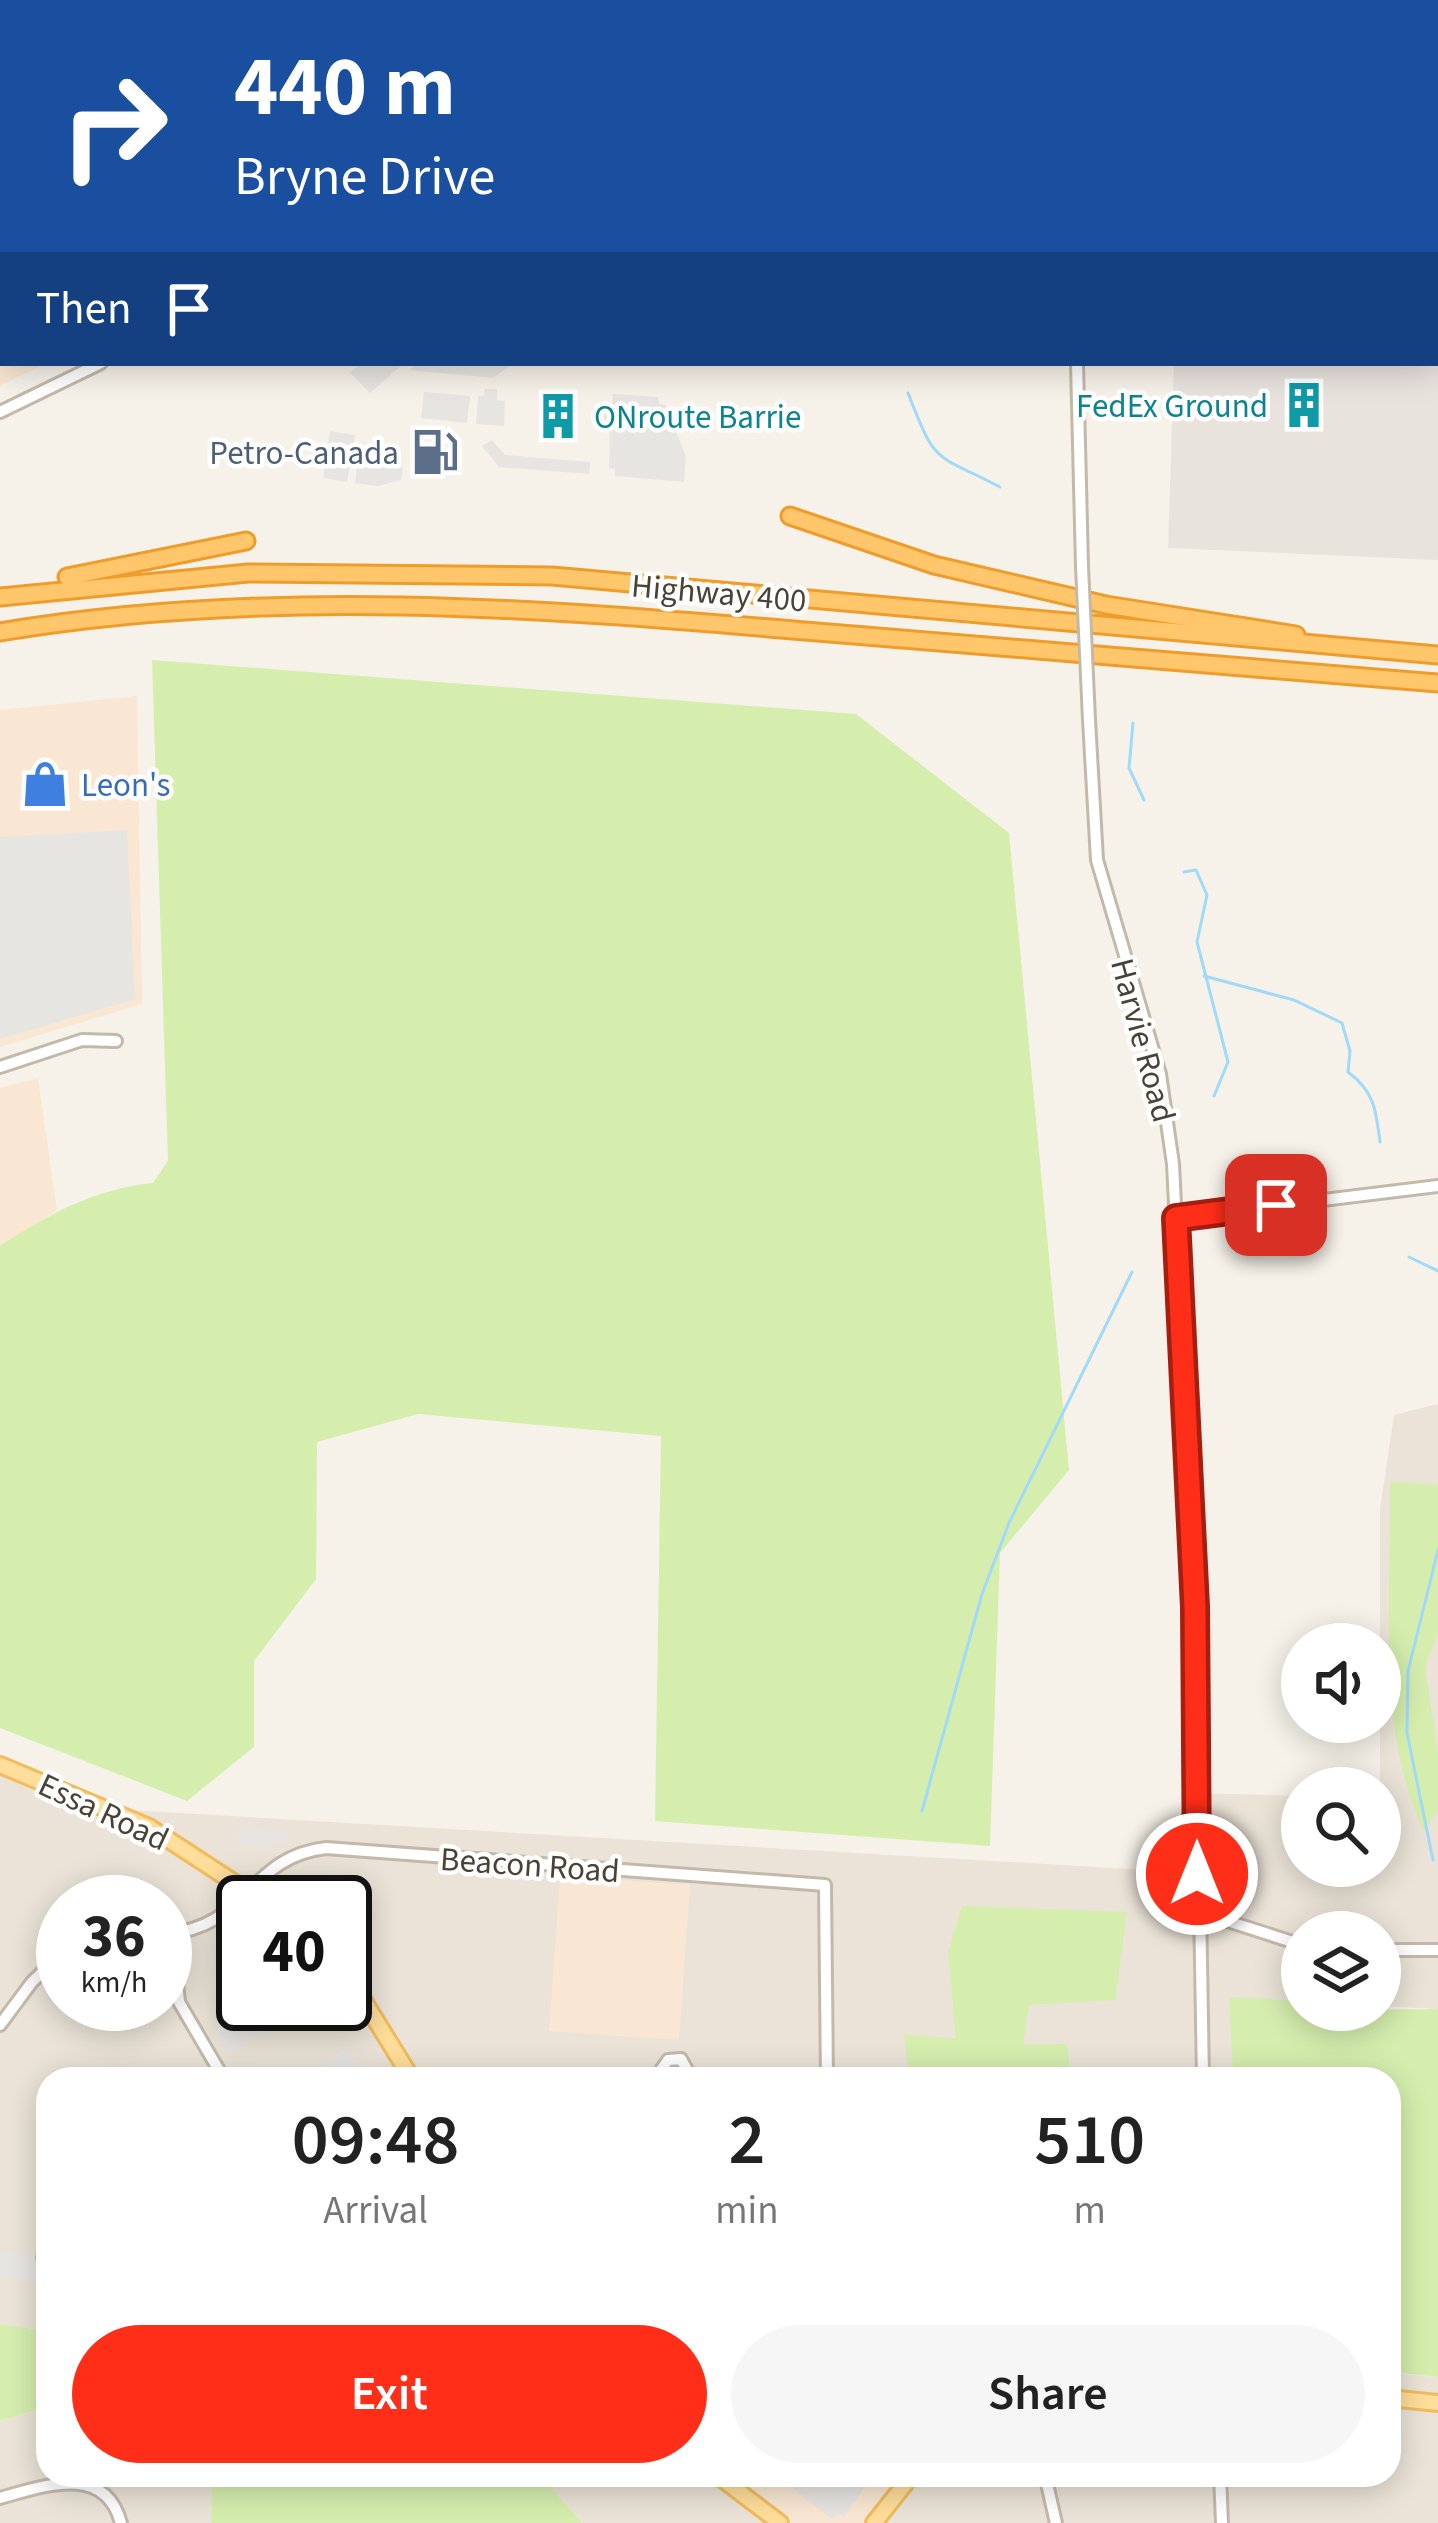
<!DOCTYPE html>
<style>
:root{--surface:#fff;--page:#f6f6f6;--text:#222;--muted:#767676;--accent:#ff2e18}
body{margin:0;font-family:"Source Sans 3",sans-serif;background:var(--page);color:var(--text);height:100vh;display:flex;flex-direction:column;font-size:45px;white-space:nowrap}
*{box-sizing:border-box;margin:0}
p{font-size:39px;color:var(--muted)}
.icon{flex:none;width:66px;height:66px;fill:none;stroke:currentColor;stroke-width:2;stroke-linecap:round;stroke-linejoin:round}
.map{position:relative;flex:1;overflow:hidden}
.details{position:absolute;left:36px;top:2067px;width:1365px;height:420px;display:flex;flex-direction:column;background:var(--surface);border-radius:36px;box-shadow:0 6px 30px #0003}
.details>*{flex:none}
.top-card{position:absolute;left:0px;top:0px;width:1440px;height:366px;box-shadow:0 6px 30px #0003;background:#1a4fa0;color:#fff;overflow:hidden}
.buttons{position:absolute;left:1281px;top:1623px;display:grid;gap:24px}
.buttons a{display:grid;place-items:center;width:120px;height:120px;border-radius:50%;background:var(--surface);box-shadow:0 6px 30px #0003;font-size:60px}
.speed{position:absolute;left:36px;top:1875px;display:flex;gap:24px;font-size:60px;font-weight:700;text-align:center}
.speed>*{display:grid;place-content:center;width:156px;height:156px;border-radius:50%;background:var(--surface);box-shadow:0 6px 30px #0003;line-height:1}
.speed small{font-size:30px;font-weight:400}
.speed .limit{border:6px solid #111;border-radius:18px;background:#fff;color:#111}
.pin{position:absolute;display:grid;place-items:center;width:102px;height:102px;color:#fff;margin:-51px;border-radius:24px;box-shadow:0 6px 18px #0006}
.me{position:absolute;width:132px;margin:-66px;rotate:0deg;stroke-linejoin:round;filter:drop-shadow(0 0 9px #0008)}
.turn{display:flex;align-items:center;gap:42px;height:252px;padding:0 36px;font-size:54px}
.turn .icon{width:156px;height:156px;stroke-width:2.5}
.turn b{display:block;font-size:84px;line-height:102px}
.then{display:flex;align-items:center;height:114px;padding:0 36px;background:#0003;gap:24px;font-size:45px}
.eta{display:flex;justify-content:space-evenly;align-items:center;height:204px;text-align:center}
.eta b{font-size:72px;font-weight:600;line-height:84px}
.button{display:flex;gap:24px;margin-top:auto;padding:24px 36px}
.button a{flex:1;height:138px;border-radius:72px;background:var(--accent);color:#fff;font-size:48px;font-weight:600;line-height:138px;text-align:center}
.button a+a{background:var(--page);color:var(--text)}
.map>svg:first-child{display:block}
.residential{fill:#ebe3d7;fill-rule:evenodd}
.commercial{fill:#f9e7d3}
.industrial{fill:#e9e3de}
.green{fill:#d5eeae}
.parking{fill:#e7e5e1}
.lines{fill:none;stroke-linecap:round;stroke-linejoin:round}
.stream{stroke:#a1d9f8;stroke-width:3}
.minor-casing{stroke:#c3b9ab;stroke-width:16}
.major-casing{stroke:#f0bc5d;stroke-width:20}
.highway-casing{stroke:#ee9c2c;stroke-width:21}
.minor{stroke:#fff;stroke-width:10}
.major{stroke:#ffdd9a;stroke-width:14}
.highway{stroke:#ffc66c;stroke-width:15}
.rail{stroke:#999;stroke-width:3;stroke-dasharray:15 15;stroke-linecap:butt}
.minor-bridge-casing{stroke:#c3b9ab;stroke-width:16;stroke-linecap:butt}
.minor-bridge{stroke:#fff;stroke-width:10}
.route-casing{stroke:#a61e10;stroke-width:30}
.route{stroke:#ff2e18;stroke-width:21}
.labels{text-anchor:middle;stroke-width:9;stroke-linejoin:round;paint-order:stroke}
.culture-label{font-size:33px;fill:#0d838f;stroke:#fff;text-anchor:end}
.service-label{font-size:33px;fill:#4e5e75;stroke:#fff;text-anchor:end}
.street-label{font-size:33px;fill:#4b4236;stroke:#fff}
.shop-label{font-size:33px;fill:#366cbe;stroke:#fff;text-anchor:start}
</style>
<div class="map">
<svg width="1438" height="2523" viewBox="0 0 1438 2523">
<rect width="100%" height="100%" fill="#f6f2e9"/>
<g class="residential">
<path d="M1438,1404V2009L1380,2006V1932H1302V2001L1230,1998L1233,2079H48V2331L0,2324V1765L112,1809L1196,1873L1197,1793L1302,1796V1866H1380V1509L1394,1415ZM63,1902H165V2004H63ZM243,1902H345V2004H243Z"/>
<path d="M1389,2373L1438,2377V2523H874L912,2475H1389Z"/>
<path d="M48,2406V2475H212L211,2523H0V2421Z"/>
<path d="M540,2475H717L780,2523H582Z"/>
</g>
<g class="commercial">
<path d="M0,58L3,363H47L0,386Z"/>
<path d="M137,696L142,1004L0,1047V710Z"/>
<path d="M38,1078L57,1210L0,1246V1088Z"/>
<path d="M560,1876L690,1885L679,2040L549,2031Z"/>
<path d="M717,2475H912L874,2523H780Z"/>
</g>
<g class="industrial">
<path d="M0,0H1014L3,3V58Z"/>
<path d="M1438,23V560L1168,548L1174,363H1437Z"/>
</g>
<g class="green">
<path d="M152,660L856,714L1009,833L1069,1470L1000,1553L990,1846L655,1821L661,1436L418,1414L317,1442L316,1579L254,1661V1747L187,1801L0,1728V1246C49,1214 94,1189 153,1183L168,1161Z"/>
<path d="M1390,1481L1438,1485V1633L1425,1667L1438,1752V1809L1424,1832C1375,1729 1392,1593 1390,1481Z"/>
<path d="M962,1906L1127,1912L1115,2000L1029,2005L1023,2045L1067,2044L1071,2079H909L904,2034L956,2039L948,1952Z"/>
<path d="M1229,1997L1302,2001V2010L1438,2009V2377L1389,2372V2079H1233Z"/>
<path d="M0,2324L48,2331V2406L0,2421Z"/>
<path d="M212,2475H540L582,2523H211Z"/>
</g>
<g class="parking">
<path d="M361,363H404L370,393L350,373Z"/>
<path d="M419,363H514L493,378L409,370Z"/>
<path d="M485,389H497V400L505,401L504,426L476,424L478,396H484Z"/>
<path d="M424,392L470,396L467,423L421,418Z"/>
<path d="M613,394L658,397L659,404L666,405L686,457L684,482L615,476V469L609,468L610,422L604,421V404H612Z"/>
<path d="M330,431L355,435L347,482L323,478Z"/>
<path d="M492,440L505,455L590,462L589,474L499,467L482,446Z"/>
<path d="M358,463L403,468L401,480L378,486L355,483Z"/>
<path d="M127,830L135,999L0,1039V837Z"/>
<path d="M238,1828L288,1833L290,1837L282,1844L269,1840L266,1848L236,1844Z"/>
<path d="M253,2004H289L270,2026L231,2054L213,2031Z"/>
<path d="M346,2047L371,2079H317L314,2073Z"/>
<path d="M0,2253L48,2257V2282L0,2278Z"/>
<path d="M775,2475H873L844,2517L838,2513L832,2519Z"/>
</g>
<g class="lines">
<g class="stream">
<path d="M918,0L919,3"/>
<path d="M908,393C937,467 933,452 1000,487"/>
<path d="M1133,723L1129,768L1144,800"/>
<path d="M1184,872L1196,870L1207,895L1197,942L1228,1062L1214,1096"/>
<path d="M1204,976L1294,1000L1342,1023L1350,1051L1348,1072C1375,1092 1376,1111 1380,1142"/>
<path d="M1409,1257L1438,1271"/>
<path d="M922,1811L982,1594L1009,1523L1132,1272"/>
<path d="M1433,1860L1407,1733L1408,1671L1438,1550"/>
</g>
<defs>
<g id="minor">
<path d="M1126,0V3"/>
<path d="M1077,363L1082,566"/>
<path d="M0,412L101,363"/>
<path d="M1089,720L1097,860L1160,1074L1173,1164L1195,1607L1203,2079"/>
<path d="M0,1067L82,1040L116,1041"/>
<path d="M1176,1218L1438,1186"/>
<path d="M1198,1918L1221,1919L1302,1945"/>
<path d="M165,1934C249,1928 247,1857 326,1848L825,1885L827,2079"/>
<path d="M172,1934L179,2002L224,2079"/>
<path d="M1380,1950H1438"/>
<path d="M0,2025L32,1982L63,1952"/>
<path d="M663,2079L661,2070L668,2060L681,2059L692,2079"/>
<path d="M48,2233L43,2258L48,2267"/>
<path d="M1045,2475L1056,2523"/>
<path d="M1220,2475L1222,2523"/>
<path d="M0,2498C44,2486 105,2463 121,2523"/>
</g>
<g id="major">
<path d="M0,1765L149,1827L264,1902"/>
<path d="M345,1981L362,1998L412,2079"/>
<path d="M1389,2398L1438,2403"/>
<path d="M717,2475L780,2523"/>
<path d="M874,2523L912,2475"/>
</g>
<g id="highway">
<path d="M790,516L934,565L1106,605L1296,635"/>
<path d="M67,577L246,541"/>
<path d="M0,597L248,573L552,576L1438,655"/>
<path d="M0,632C267,587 537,608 805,631C1016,648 1227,666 1438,683"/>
</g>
</defs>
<use href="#minor" class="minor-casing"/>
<use href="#major" class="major-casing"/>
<use href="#highway" class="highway-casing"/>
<use href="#minor" class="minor"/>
<use href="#major" class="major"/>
<use href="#highway" class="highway"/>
<path class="rail" d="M1030,3L1033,0"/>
<defs>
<path id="minor-bridge" d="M1082,566L1089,720"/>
</defs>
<use href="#minor-bridge" class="minor-bridge-casing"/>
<use href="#minor-bridge" class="minor-bridge"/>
</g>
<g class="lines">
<defs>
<path id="route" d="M1197,1874L1195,1607L1176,1218L1276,1205"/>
</defs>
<use href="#route" class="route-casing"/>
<use href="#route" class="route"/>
</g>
<defs>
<symbol id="building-bare" viewBox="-9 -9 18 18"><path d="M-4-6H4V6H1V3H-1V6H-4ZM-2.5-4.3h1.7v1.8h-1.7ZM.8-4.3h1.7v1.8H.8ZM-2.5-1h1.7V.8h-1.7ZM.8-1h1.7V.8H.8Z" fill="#0f9aa8" stroke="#fff" stroke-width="2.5" paint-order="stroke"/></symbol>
<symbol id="fuel-bare" viewBox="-9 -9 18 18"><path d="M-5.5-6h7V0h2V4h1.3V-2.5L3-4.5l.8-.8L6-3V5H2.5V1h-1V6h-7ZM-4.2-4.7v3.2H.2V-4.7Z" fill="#5c6f8a" stroke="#fff" stroke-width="2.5" paint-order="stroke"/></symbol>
<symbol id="shop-bare" viewBox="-9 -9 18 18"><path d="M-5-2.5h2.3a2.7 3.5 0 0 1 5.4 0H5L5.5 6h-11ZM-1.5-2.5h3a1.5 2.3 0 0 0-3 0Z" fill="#3f7fe0" stroke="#fff" stroke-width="2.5" paint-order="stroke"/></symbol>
</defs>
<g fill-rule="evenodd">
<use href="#building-bare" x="1271" y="372" width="66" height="66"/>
<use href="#building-bare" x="525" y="383" width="66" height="66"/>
<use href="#fuel-bare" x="402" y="419" width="66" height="66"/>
<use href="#shop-bare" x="12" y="751" width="66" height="66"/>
</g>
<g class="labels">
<g class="culture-label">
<text x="1268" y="417">FedEx Ground</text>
<text x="594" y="428" text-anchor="start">ONroute Barrie</text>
</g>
<g class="service-label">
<text x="399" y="464">Petro-Canada</text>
</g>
<g class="street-label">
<text transform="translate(719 592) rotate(5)" y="12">Highway 400</text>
<text transform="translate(1144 1040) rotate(75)" y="12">Harvie Road</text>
<text transform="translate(104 1811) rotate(25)" y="12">Essa Road</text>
<text transform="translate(530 1864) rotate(4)" y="12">Beacon Road</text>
</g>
<g class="shop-label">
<text x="81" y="796">Leon's</text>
</g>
</g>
</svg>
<div class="buttons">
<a><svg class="icon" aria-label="sound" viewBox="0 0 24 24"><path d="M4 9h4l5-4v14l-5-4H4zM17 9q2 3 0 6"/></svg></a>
<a><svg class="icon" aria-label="search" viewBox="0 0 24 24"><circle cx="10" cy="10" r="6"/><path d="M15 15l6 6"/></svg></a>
<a><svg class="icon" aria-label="layers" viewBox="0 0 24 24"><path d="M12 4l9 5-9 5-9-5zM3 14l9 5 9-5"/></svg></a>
</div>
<div class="speed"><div>36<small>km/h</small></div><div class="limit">40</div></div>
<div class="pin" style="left:1276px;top:1205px;background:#d93025"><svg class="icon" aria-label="arrive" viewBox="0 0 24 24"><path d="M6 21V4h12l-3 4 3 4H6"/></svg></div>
<svg class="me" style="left:1197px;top:1874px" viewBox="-20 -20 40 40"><circle r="17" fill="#ff2e18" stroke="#fff" stroke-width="3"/><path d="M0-11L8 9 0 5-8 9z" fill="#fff"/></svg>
<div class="top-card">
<div class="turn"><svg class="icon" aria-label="right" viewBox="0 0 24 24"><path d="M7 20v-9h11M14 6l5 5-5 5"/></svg><div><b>440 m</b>Bryne Drive</div></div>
<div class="then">Then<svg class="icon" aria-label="arrive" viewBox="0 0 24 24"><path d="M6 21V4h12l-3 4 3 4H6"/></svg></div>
</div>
<section class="details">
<div class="eta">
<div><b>09:48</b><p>Arrival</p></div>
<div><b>2</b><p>min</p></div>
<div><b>510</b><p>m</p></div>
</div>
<div class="button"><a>Exit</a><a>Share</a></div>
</section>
</div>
